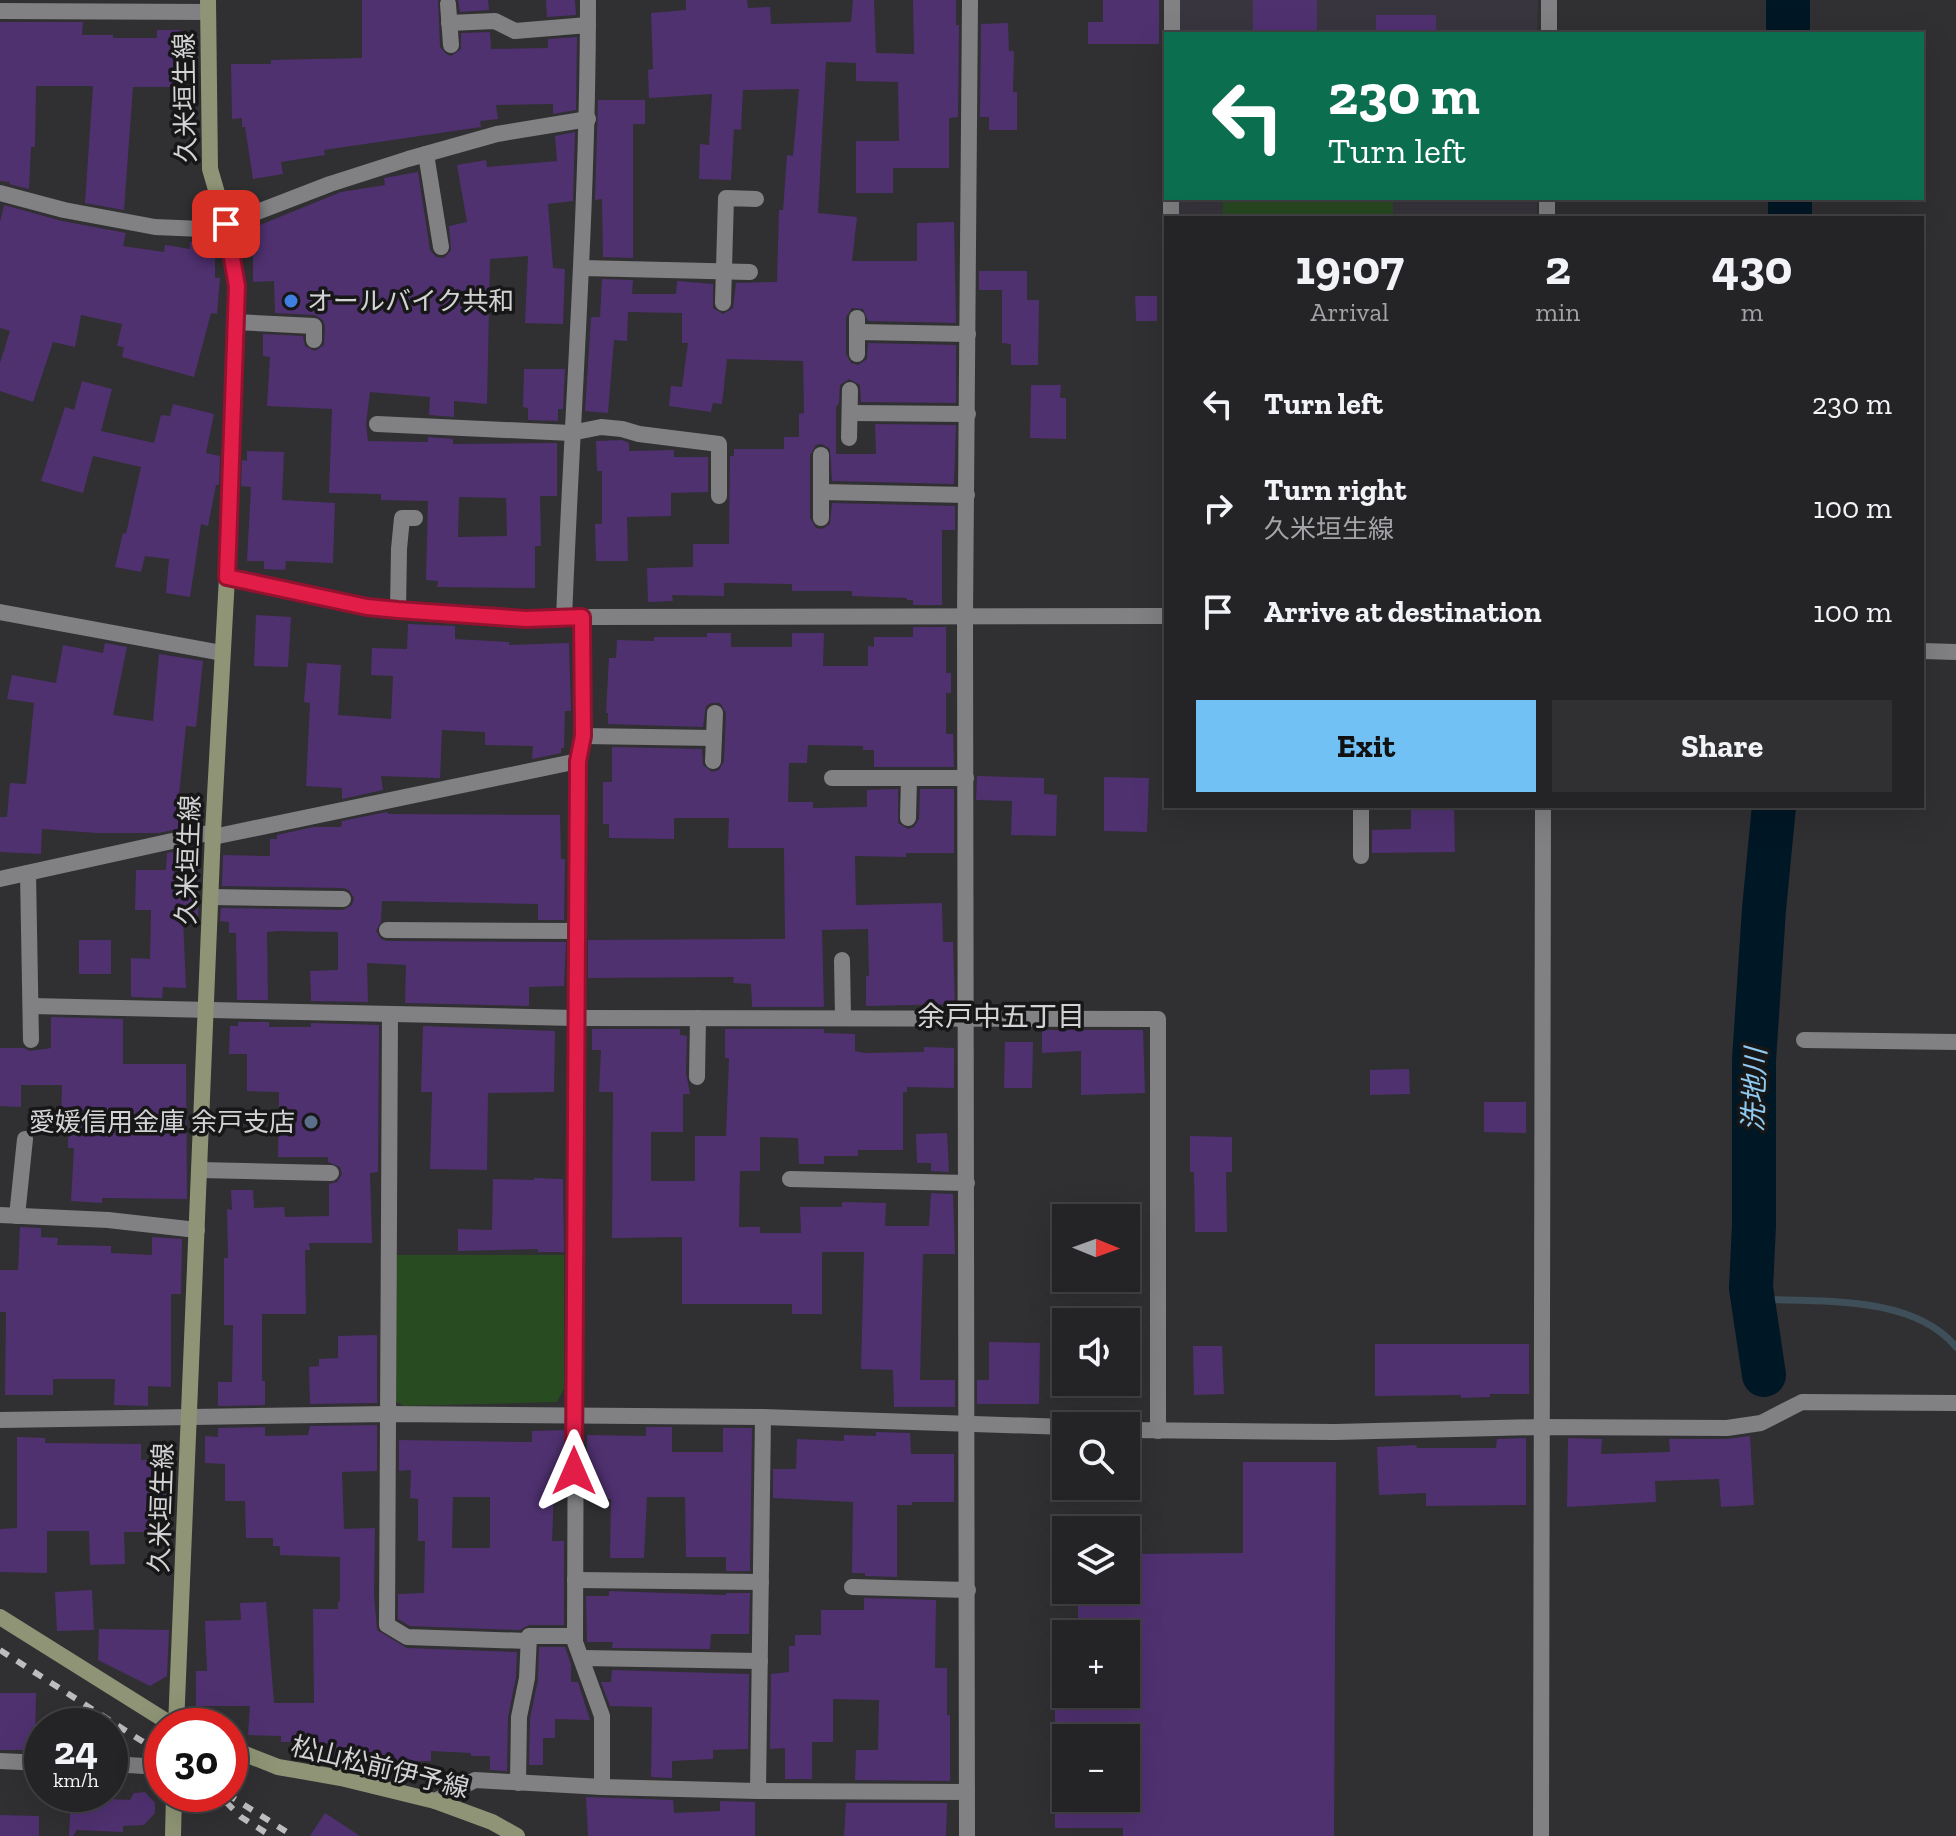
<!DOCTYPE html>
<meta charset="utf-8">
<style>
:root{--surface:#242326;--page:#302f32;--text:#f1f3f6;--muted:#a3a4a7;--line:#414043;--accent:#72c1f5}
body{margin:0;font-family:"Zilla Slab","Noto Sans JP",serif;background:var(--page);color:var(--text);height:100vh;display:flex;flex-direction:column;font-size:30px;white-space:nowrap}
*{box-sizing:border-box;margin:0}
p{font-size:26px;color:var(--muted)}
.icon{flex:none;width:44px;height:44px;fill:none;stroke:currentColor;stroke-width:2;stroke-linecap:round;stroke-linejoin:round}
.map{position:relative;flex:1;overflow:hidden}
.panel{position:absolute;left:1164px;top:216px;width:760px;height:592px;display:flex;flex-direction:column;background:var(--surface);border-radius:0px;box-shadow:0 8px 32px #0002,0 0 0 2px var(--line)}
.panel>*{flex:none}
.top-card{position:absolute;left:1164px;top:32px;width:760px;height:168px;border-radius:0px;box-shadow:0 8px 32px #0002,0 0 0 2px var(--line);background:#0b6e4f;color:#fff;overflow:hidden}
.needle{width:52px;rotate:91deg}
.buttons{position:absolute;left:1052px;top:1204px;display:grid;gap:16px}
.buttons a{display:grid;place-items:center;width:88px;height:88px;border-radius:0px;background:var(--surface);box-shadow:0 8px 32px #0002,0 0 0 2px var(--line);font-size:40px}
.speed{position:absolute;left:24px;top:1708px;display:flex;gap:16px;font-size:40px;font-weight:700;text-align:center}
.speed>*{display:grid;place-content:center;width:104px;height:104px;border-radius:50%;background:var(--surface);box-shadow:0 8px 32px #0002,0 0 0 2px var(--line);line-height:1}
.speed small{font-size:20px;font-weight:400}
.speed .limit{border:12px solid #d22;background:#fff;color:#111}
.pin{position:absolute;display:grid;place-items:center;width:68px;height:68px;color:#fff;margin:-34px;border-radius:16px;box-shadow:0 4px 12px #0006}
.me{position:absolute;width:88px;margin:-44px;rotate:0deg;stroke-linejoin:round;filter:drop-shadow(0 0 6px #0008)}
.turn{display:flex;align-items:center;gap:28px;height:168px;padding:0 32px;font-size:36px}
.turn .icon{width:104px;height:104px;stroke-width:2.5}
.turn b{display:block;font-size:56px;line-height:68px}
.eta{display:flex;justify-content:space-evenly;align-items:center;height:136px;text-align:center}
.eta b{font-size:48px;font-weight:700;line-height:56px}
.action{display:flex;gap:16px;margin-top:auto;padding:16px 32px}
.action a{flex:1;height:92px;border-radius:0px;background:var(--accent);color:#111;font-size:32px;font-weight:700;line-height:92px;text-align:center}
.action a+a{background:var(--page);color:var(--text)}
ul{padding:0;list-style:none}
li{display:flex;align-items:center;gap:24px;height:104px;padding:0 32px}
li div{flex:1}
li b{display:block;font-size:30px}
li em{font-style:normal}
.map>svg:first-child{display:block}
.built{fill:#39353e}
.green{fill:#294b22}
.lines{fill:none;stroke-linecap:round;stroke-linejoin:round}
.stream{stroke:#3f4f5a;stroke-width:7}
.river{stroke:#001725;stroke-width:44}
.building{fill:#4f3170;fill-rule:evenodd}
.minor{stroke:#818083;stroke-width:16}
.secondary{stroke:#8e9475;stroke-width:16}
.rail{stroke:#bdbcbe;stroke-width:6;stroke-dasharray:10 10;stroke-linecap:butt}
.route-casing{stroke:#92132f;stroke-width:20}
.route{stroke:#e11d48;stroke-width:14}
.shop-dot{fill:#3f7fe0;stroke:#181718;stroke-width:3}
.service-dot{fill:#5c6f8a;stroke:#181718;stroke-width:3}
.labels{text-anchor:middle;stroke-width:7;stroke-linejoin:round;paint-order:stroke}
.street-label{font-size:26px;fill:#d3d2d4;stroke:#181718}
.poi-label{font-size:26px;fill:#d3d2d4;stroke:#181718;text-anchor:start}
.neighbourhood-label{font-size:28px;fill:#d3d2d4;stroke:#181718}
.water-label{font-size:28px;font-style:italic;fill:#8ec9f0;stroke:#181718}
</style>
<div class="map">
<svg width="1956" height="1836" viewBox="0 0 1956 1836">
<rect width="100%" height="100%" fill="#302f32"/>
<g class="built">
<path d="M1178,0H1538L1537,34H1177Z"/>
<rect x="1177" y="198" width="360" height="20"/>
</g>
<g class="green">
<path d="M1223,198H1393V218H1222Z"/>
<path d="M395,1255H564V1389L557,1402L404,1406L394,1400Z"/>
</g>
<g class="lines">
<path class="stream" d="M1754,1299C1816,1302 1913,1294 1956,1347"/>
<g class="river">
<path d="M1788,0V34"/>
<path d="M1790,198V218"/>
<path d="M1764,1375L1751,1288L1754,1225V1060L1764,909L1774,806"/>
</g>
</g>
<g class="building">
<path d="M362,0H438L440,47L446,54L451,56L461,49V33L490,32L491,49L548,48V39L577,37L576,110L553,114V104L496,105L498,119L480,121L481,127L324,150L325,155L281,162L283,174L253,179L245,127H242V118L232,119L231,64H271V60L362,58Z"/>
<path d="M458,0H488L489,10L460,12Z"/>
<path d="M546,0H575L576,15L547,17Z"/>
<path d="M686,0H747L748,8L770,7L771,24L851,22L853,0H874L876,53L914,54L913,0H956V25H959L958,117L949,118V168H893V193H856V141H899L898,82L856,81V63L826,62L818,213L857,217L852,261H917V223L954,222L956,323L868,321L863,309L852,308L846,317V354L851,363L858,365L867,359L868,343L956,345V403L861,402L860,385L849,379L840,385L839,403L836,407V454H876L875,424L956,425L954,484L832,481L830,449L822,444L816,445L810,455V518L816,528L822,529L830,524L832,503L955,506V530H942V605H913V600H907V598L852,596V591H792V584L724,583V596L672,595L673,601L648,602L647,568L693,567V544H729L730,456H734V449H784V437H799V414L804,413L803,361L727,359L722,404L713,403L711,412L669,406L671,386L682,387L688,343H682V313L628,312L627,341L614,340L608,413L585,411L591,317H600L602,279L633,280L632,294H676L677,281L713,284V308L723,314L733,308L736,283L777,282L779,210H783L787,155L793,156L799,89L743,90L741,130L734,129L731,180L699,179L700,144L709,145L712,94L649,98L648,70L653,69L651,13L686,10Z"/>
<path d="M1103,0H1159V44H1088V22H1103Z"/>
<rect x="1253" y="0" width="64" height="34"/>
<rect x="1376" y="15" width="60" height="19"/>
<path d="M0,22H83L82,35H113V38H157V30H180V87H133L124,210L85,203L93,86H36L35,147H31L29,189L9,184L10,182L0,181Z"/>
<path d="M1008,23L1009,51H1014L1013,92H1017V130H989V117H980L981,24Z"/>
<path d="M598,100H645V124H633V258L603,257L602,199L595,200Z"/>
<path d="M575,132L573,201L548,204L553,268L565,269L563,324L525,323L528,256L490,259L487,404L454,401V417L429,415L430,397L370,392L366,424L368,441L428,442V437L453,439V444L557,443V496H540L541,546H535V588L437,587L438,581L426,580L428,501L381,500V494L329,493L332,409L267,406L270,357L263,356V334L303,336L305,346L315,351L324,345L325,326L323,320L315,315L275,313L274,281L253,282V253H257L255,227L341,192L385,185L384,178L418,172L430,250L436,257L444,258L451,250L449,226L467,222L457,165L486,160L487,167L557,161L555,136ZM459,497L506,498L507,536L458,537Z"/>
<path d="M4,205L62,221L126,233L123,246L164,252L165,245L190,249V242H215V278H220L217,314L211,313L194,377L122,357L124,347L117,346L122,324L81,315L75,347L53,342L33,402L0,391V363L10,331L0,328V222Z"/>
<path d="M979,271H1027V300H1039L1038,365H1011V344L1002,343V290H979Z"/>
<path d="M1135,296H1157V321H1136Z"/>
<path d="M524,369H565L563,409H558V421L528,420V408L523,407Z"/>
<path d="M82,381L112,389L101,431L154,443L161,415L170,416L173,404L214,414L206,453L220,456L219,485H216L208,526L201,524L190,597L166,593L169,559L145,556L141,572L115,567L123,533L126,534L141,467L93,456L83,493L41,481L65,407L74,410Z"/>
<path d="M1031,385H1061L1060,398H1066V439L1030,438Z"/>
<path d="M622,440L629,443V451L674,450V457H708V492L671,493V516L627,517L628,561H596L595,524H602V471H597L596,441Z"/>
<path d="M247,451L284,452L282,500L335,503L333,563L286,561L285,570L264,569V561H247L251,487L241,486L242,460L247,461Z"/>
<path d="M256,615L291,617L288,667L254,666Z"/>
<path d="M408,624L455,626V639L509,642V645L569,643L571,711H565L564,748H561V753L532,759L533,746L485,745V732L442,730L440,778L381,776L383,790L342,799V788L306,786L310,703L304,702L307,663L341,665L338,715L391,719L393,676L371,675L372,648L407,649Z"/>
<path d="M913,627H946V673H951V693H946V734H953L954,767H874V750H863V746L808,745L807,763H789L788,802H813V808L867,807V790L898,789V823L908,829L914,827L919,819L920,789H954V853H906V857L855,856L856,905L942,903L943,942H953L955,1004L866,1006V976H869L868,929L822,930L824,1007H752L751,984L733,983L734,977L588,978V940L785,939L784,848H728L729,818H674V839L609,838V824H603V782H612V747L702,749L703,765L712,772L719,770L724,761L726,713L720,703H711L706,706L703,727L608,724V713H606L609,658H616L617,640L654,641V637H707V633H731V647H792V633H824L823,666H868V646L874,647V637H913Z"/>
<path d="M105,643L127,647L113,715L153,721L159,654L203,661L196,727L186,726L179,795H200V824L159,833H96L42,829L41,854L0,852V817H7L10,783L26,784L34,703L7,699L12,675L56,683L63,645L103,653Z"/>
<path d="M977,776L1044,778V794L1057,795L1056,836L1011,835L1012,801L976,800Z"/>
<path d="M1104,777L1149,778L1147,832L1104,831Z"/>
<path d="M1411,806H1454L1455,852L1372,853V830L1411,829Z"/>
<path d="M387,812L388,814L560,815L561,859H565L564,920H538V904L382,901L381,921L376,931L381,939L387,941L566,942L564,986L529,987V1006L405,1003L406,965L367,963L368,1002L311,1001L310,971L338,970V932L280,931L267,932L268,1000H237L236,933H229V922L220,921L221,908L343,910L352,905L354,898L349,890L343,888L222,886L223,855L270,856V839H277V835L313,827H341L342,821Z"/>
<path d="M199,846L198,921L183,920L186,988L163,987L162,998L131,997V958L150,959L151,910H135L136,870H166L167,853Z"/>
<rect x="79" y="940" width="32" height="34"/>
<path d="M51,1017L123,1019V1064H186L187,1199L102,1198V1203L71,1201L74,1148H68V1121H61L62,1085H21V1107L0,1106V1048H24L30,1051L51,1048Z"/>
<path d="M238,1022H269V1027H311V1023L379,1025L378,1172L370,1173L372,1243H309L310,1250H305L306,1314H262V1381H265V1405L218,1406V1382H232L233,1325H224V1258H228L227,1209L232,1210L231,1190H253L254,1208L284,1207L285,1217L329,1216V1184L337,1182L342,1174L340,1167L328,1162V1157H278L279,1092L247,1091V1054H229L230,1026H238Z"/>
<path d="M423,1026L555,1031L554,1092L488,1093L487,1170L430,1169L432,1092H421Z"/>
<path d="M592,1029H680V1035L687,1036L686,1073L690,1094H683V1132H651V1181H695V1136H726L729,1058H725V1029H824V1033L855,1034V1051L864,1053L924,1052V1047L954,1048V1088L907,1087V1092H903V1150H858V1156H824V1164H799L798,1138L760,1137V1171H740L739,1227H760V1233H801L800,1207H842V1202L886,1203L885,1226H929L931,1193L953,1194L955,1254H923L920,1380H955V1407H894L893,1370L861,1369L864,1252H822V1314H792V1304H682V1237L612,1238L613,1092H599L601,1050H592Z"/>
<path d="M1042,1030H1143L1145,1093L1081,1095V1051L1042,1053Z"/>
<path d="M1005,1042H1033L1032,1088H1004Z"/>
<path d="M1409,1069L1410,1094L1370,1095V1070Z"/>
<path d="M1484,1102H1526V1133L1484,1132Z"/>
<path d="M947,1133L949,1172L931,1171V1163H917L916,1134Z"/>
<path d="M1190,1136L1232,1137V1172H1226L1227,1232H1195L1194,1172H1190Z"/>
<path d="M534,1178L563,1179L564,1252H538V1249L458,1251V1229L492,1230L493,1179L534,1180Z"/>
<path d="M20,1227L41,1228V1237L58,1238L57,1245L111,1246V1253L152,1255V1237L182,1239L181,1294H171V1387L148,1386V1406L114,1405L115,1379H53V1395H5L6,1312H0V1270H18Z"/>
<path d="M377,1335V1403L310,1404L309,1367L319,1366V1359L338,1358V1336Z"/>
<path d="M989,1342L1040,1343L1039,1404H977V1380H989Z"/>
<path d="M1375,1344H1529V1394H1490V1397L1461,1398V1395L1375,1396Z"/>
<path d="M1193,1346H1222L1224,1394L1194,1395Z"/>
<path d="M377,1425V1471L342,1472L344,1529L375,1528L374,1595L377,1630L407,1648L517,1652L516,1677L508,1717L507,1771L490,1770V1756H471V1753L431,1751V1761L338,1763V1756H318V1750H313V1742H281V1736L248,1735L250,1706H196V1671H207L205,1621L241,1620L240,1603L266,1602L274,1703H314L313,1609H338V1602L340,1601V1557L280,1555V1546H273V1538H246L245,1501H225V1464L205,1463V1436L218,1437V1428L265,1427V1436L308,1435L310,1426Z"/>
<path d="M646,1427H672V1452H723V1428H752L750,1571H726V1557H686L685,1497H647L644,1558H610L611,1499H591V1491H587V1435L646,1436Z"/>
<path d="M565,1430V1491H554L552,1541H564V1625H529L520,1630L410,1626L398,1619V1594L424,1593L425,1541H418V1499L410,1498L411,1470L399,1471V1440L532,1442V1431ZM453,1497H490V1548H452Z"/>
<path d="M876,1432L910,1433L911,1454H954V1502H912V1505H897V1577L865,1576V1573H852L853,1502L773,1498V1469H796L797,1439L844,1441V1435L876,1436Z"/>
<path d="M1750,1436L1754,1505L1721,1507L1719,1479L1655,1481L1656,1502L1567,1507L1568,1438L1602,1439L1601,1454L1670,1452L1669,1439H1727Z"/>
<path d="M17,1437L45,1438V1443L141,1444V1460H154L153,1485H167V1505H154V1532H124L125,1564L90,1565L89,1531H47V1573L0,1572V1529L17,1528Z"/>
<path d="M1526,1438V1505L1426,1506V1493L1379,1495L1377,1447L1416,1445L1417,1448H1496L1497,1439Z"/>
<path d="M1243,1462H1336L1334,1836H1123V1828H1055V1798H1126V1738H1055V1694H1126V1634H1078V1590H1126V1554L1243,1553Z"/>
<path d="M92,1590L94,1630L57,1631L55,1592Z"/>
<path d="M609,1591L726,1595V1593H750L749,1634H711L710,1649L612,1648L613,1642H587L586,1596H609Z"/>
<path d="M864,1598L936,1600L935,1668H947V1715H950V1781L855,1780L856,1750H878L879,1700L833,1699V1742H812V1779H785V1748L770,1749L771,1674L789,1672V1646H795V1635H821V1610H864Z"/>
<path d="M99,1629L169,1630L167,1676L150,1686L98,1660Z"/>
<path d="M539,1647H565L571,1664V1682H578L590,1720L555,1719V1738H543V1765H529L530,1718L538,1680Z"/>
<path d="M612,1670L749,1674L748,1749L713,1750V1759L672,1761V1778L651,1777L652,1707L610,1706L601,1682H611Z"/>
<path d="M0,1693H36L35,1750H0Z"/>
<path d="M145,1792L155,1803V1813L144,1825L123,1826V1832L77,1830L73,1836H69L71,1797L130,1800L134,1793Z"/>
<path d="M586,1797L673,1800L674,1813L720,1811V1801L755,1802V1836H588Z"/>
<path d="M846,1803H947L946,1836H844Z"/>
<path d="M325,1813L360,1836H310Z"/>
<path d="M0,1815L39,1816V1836H0Z"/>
</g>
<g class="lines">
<g class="minor">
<path d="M448,4L451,45"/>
<path d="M0,11L208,12"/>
<path d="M449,23L495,21L515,31L588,25"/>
<path d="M1172,34V0"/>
<path d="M1549,34V0"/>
<path d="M426,154L441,247"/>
<path d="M0,193L64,210L155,227L202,229L226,224L330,184L408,159L497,134L588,119"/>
<path d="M1171,218V198"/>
<path d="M1547,218V198"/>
<path d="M582,268L750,272"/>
<path d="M723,303L726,198L756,199"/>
<path d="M857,318V354"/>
<path d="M235,322L314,326V340"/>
<path d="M857,332L968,334"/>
<path d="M850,413L968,414"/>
<path d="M377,424L571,433L601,427L622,429L639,434L719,444V496"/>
<path d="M849,438L850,390"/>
<path d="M821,455V518"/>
<path d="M821,492L967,495"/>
<path d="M227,577L367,607L398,610L526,619L582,617L1166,616"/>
<path d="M398,610L399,549L402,518H415"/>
<path d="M0,612L222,653"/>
<path d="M582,617L583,736L578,761L575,1642L602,1716V1787"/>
<path d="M564,619C572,413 588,207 588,0"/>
<path d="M1922,651L1956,652"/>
<path d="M583,736L714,738"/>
<path d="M713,761L715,713"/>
<path d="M832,778H966"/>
<path d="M908,818L909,778"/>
<path d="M213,837L578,761"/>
<path d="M1361,856V806"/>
<path d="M28,873L31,1040"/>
<path d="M0,879L213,832"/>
<path d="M211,897L343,899"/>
<path d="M387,930L576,931"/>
<path d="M842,960L843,1018"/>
<path d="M31,1006L575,1018L1158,1019V1431"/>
<path d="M390,1014L387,1625L407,1637L528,1641"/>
<path d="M1804,1040L1956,1042"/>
<path d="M697,1077L698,1018"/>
<path d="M199,1170L331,1173"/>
<path d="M790,1179L967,1183"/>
<path d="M0,1215L108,1220L197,1230"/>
<path d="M17,1216L25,1139"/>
<path d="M0,1420L388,1414L763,1417L1066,1427"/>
<path d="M1126,1430L1335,1432L1541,1427L1727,1428L1761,1423L1802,1402L1956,1403"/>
<path d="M575,1580L761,1582"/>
<path d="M852,1587L968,1590"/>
<path d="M582,1658L760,1661"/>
<path d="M0,1761L42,1763"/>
<path d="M110,1764L162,1767"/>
<path d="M518,1783L519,1717L527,1678L529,1636H575"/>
<path d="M758,1791L763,1417"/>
<path d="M435,1801L475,1780L602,1787L758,1791L967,1792"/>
<path d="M967,1836L965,616L970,0"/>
<path d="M1541,1836L1543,806"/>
</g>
<g class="secondary">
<path d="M0,1617L174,1726"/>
<path d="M176,1726L213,832L227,577L237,286L226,224L210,169L208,0"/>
<path d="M230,1748L278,1767L341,1778L435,1801L492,1822L517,1836"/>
<path d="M173,1836L174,1794"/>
</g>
<g class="rail">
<path d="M0,1650L162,1754"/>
<path d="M227,1794L293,1836"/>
<path d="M226,1802L241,1817L271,1836"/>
</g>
</g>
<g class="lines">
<defs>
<path id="route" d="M226,224L237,286L227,577L367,607L398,610L526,619L582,617L583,736L578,761L574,1471"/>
</defs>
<use href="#route" class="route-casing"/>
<use href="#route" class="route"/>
</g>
<circle class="shop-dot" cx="291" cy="301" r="8"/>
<circle class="service-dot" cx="311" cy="1122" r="8"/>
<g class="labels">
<g class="street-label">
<text transform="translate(185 98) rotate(-91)" y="9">久米垣生線</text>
<text transform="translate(188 860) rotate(-88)" y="9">久米垣生線</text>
<text transform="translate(161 1508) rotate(-88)" y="9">久米垣生線</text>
<text transform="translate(380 1767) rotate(14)" y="9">松山松前伊予線</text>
</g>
<g class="poi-label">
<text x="307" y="310">オールバイク共和</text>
<text x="295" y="1131" text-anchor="end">愛媛信用金庫 余戸支店</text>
</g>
<g class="neighbourhood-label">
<text x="1001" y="1026">余戸中五丁目</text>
</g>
<g class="water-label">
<text transform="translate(1754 1090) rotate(-88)" y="10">洗地川</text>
</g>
</g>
</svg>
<div class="buttons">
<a><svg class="needle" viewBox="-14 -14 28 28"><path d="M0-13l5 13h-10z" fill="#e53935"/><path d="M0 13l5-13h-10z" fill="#a3a4a7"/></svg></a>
<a><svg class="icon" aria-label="sound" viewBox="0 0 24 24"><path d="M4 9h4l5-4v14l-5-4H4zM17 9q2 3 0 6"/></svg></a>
<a><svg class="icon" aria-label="search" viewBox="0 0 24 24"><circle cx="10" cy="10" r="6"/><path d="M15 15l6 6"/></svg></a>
<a><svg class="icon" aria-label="layers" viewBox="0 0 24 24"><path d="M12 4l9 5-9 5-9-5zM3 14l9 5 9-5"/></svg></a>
<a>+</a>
<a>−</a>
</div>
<div class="speed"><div>24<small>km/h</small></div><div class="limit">30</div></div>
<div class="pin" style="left:226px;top:224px;background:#d93025"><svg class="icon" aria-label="arrive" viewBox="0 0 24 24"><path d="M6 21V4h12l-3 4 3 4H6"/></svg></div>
<svg class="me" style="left:574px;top:1471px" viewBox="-20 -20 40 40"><path d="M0-17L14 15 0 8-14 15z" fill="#e11d48" stroke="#fff" stroke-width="4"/></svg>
<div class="top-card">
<div class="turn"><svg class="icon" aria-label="left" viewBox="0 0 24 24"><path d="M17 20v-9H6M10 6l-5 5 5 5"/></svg><div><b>230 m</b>Turn left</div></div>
</div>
<section class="panel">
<div class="eta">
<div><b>19:07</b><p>Arrival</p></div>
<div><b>2</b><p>min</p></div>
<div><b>430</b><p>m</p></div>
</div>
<ul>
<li><svg class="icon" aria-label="left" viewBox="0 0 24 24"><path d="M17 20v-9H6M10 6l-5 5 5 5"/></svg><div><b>Turn left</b></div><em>230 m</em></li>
<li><svg class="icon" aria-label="right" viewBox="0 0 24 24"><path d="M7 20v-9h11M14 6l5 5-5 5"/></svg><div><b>Turn right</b><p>久米垣生線</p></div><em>100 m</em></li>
<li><svg class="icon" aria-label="arrive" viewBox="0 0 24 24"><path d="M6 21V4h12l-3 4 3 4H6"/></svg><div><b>Arrive at destination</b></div><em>100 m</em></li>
</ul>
<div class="action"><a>Exit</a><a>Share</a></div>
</section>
</div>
